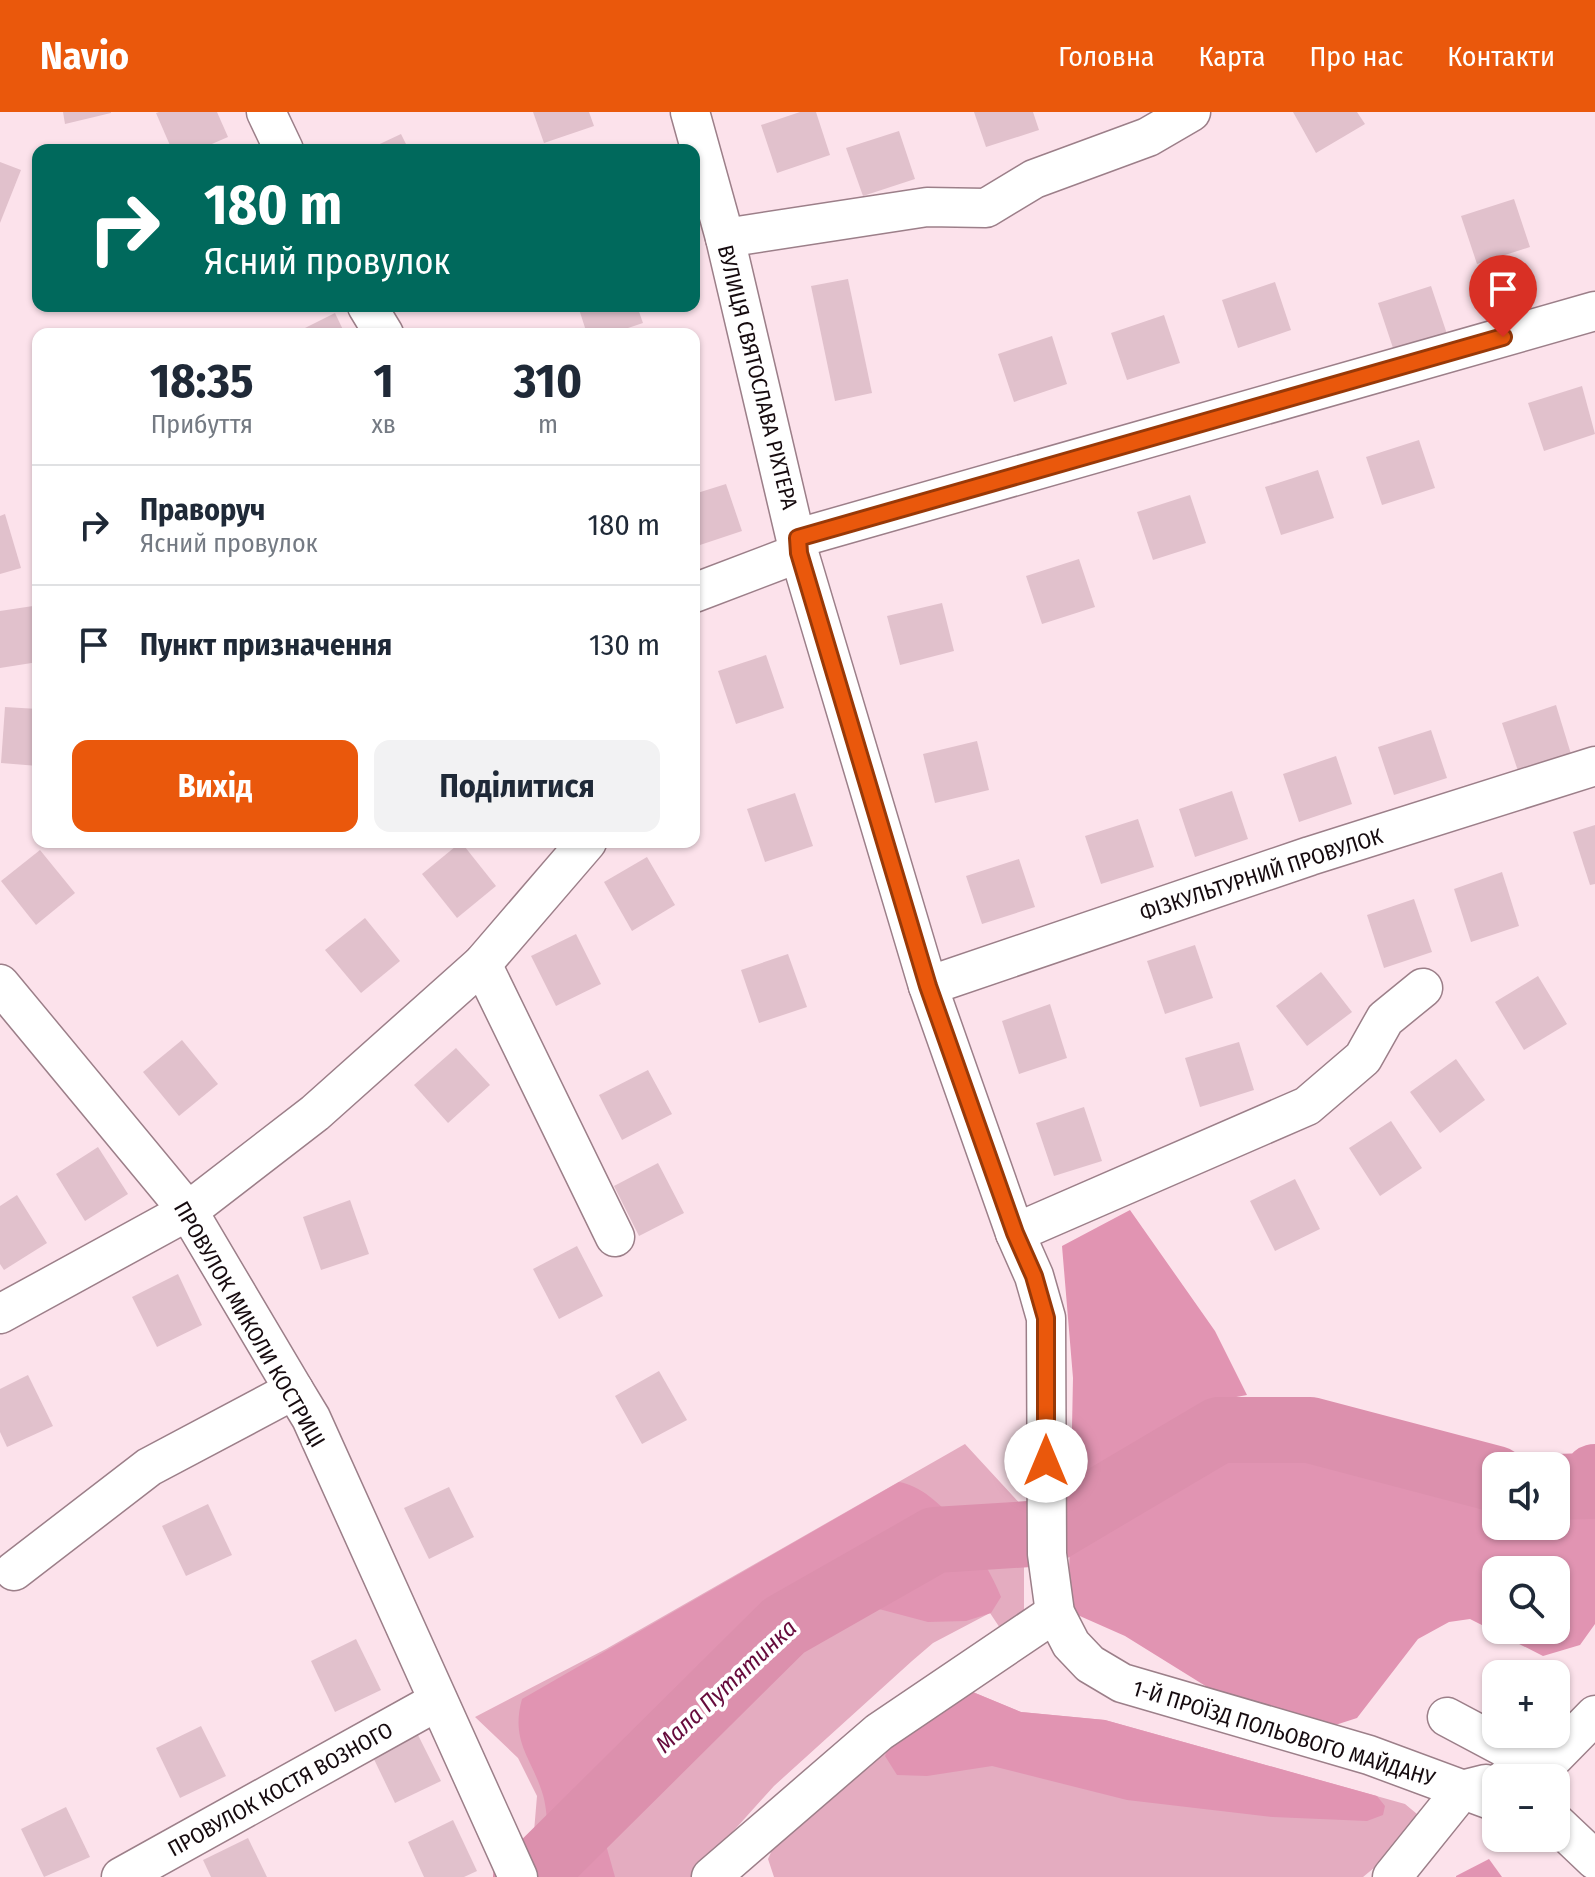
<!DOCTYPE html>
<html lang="uk">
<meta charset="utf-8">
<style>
:root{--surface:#fff;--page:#f2f2f3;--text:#1f2937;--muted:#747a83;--line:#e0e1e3;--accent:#ea580c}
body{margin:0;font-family:"Fira Sans Condensed",sans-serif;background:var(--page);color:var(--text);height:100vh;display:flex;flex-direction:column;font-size:30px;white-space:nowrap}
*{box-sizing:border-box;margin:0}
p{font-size:26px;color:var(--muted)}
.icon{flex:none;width:44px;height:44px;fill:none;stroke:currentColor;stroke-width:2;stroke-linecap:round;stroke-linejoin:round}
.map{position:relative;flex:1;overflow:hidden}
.drawer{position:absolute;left:32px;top:216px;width:668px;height:520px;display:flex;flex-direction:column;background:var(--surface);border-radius:16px;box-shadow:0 2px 6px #0004}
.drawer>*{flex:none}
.top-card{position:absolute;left:32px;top:32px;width:668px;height:168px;border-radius:16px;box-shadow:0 2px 6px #0004;background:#00695c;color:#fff;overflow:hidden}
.fabs{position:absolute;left:1482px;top:1340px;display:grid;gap:16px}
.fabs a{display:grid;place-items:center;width:88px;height:88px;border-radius:16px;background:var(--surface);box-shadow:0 2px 6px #0004;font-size:40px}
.pin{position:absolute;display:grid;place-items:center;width:68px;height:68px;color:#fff;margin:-82px -34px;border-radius:50% 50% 50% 0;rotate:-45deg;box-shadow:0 0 8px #0007}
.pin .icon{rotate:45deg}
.me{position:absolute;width:88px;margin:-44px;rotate:0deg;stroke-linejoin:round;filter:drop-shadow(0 0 6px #0008)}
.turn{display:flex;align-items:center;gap:28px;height:168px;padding:0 40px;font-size:36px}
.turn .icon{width:104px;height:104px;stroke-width:2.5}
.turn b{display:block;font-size:56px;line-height:68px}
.eta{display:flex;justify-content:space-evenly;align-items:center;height:136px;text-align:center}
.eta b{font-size:48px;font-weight:700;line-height:56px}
.action{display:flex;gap:16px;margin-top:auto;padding:16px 40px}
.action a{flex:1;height:92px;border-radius:16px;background:var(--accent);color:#fff;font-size:32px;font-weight:700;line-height:92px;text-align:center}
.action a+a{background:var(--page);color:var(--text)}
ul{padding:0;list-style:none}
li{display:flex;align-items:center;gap:24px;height:120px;padding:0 40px;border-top:2px solid var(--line)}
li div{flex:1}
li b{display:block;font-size:30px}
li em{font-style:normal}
header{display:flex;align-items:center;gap:48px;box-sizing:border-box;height:112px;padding:0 40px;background:var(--accent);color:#fff}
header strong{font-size:38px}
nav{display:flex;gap:44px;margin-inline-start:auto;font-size:28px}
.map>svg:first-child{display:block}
.green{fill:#e4acc0}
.forest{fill:#e194b2;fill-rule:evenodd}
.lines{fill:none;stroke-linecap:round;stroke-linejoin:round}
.river{stroke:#dc90ad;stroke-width:66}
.building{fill:#e1c1cc}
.minor-casing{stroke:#9c7f89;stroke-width:41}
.minor{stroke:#fff;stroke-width:38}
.route-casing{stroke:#983908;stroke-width:20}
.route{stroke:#ea580c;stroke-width:14}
.labels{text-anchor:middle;stroke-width:8;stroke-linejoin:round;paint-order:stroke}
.street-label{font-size:22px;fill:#160b0f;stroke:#fff}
.water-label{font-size:24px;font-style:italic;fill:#660b3c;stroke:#fff}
</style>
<header>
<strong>Navio</strong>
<nav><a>Головна</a><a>Карта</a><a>Про нас</a><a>Контакти</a></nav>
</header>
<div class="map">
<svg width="1595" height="1765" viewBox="0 0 1595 1765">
<rect width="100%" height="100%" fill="#fce2eb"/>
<g class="green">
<path d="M965,1332L1024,1396V1502L1000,1516L990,1501L933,1531L912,1549L774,1674L692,1765H535L531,1755L537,1684L518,1646L475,1605L606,1537Z"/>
<path d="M951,1571L1021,1600L1105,1608L1405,1692L1423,1707L1421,1717L1363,1765H774L768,1747L791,1696Z"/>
</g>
<g class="forest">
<path d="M1130,1098L1215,1219L1247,1283L1204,1291L1200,1335L1314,1333L1496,1377V1414H1556V1398H1595V1512L1580,1533L1543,1544L1470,1507L1449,1510L1418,1527L1357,1606L1326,1616L1220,1583L1125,1524L1073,1501L1069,1463L1073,1266L1062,1134ZM1496,1458H1556V1518H1496Z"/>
<path d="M899,1370C942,1377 986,1447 1001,1485L991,1501L966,1509L928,1510L860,1492L806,1508L742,1554L694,1616L635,1670L606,1733L615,1765H548C546,1740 550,1707 543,1683C532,1646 510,1630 522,1587Z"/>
<path d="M951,1571L1021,1600L1105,1608L1377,1684L1385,1694L1383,1703L1367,1709L1273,1705L1127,1688L992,1654L927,1664L897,1663L885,1644L895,1619Z"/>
<path d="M1489,1747L1502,1765H1456V1764Z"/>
</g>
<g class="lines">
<g class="river">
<path d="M1556,1375L1590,1374L1595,1365"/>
<path d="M526,1765L536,1760L784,1514L935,1428L1045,1421L1219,1318H1310L1496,1367"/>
</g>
</g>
<g class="building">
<path d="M63,0H111V1L65,12Z"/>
<path d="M159,0H217L228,25L198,38H172L156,1Z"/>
<path d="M533,0H589L594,14L544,31Z"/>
<path d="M800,0H816L830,43L777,61L761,13Z"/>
<path d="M974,0H1033L1039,18L986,35Z"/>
<path d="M1293,0H1357L1365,12L1316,41Z"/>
<path d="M899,19L915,67L863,84L846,36Z"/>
<path d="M401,22L409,38H367Z"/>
<path d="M0,50L21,58L0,111Z"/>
<path d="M1514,87L1530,135L1477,152L1461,104Z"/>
<path d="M848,167L872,281L835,289L811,174Z"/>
<path d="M1275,170L1291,218L1238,236L1222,188Z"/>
<path d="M1431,174L1447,222L1394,239L1378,191Z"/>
<path d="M578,194H637L643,211L610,222H587Z"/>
<path d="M335,201L345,222H293Z"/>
<path d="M1164,203L1180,251L1127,268L1111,221Z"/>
<path d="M1052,224L1067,272L1014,290L998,242Z"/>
<path d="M1582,274L1595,322L1544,339L1528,291Z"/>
<path d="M1419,328L1435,376L1382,393L1366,345Z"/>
<path d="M1318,358L1334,406L1281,423L1265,375Z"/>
<path d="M726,372L742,419L694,435V382Z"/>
<path d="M1190,383L1206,431L1153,448L1137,400Z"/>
<path d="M5,402L21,456L0,462V404Z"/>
<path d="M1079,447L1095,495L1042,512L1026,464Z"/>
<path d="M942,491L954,539L900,553L887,504Z"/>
<path d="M33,494L38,550L0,556V499Z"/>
<path d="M766,543L784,596L736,612L718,559Z"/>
<path d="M1556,593L1571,642L1518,659L1502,611Z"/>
<path d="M5,595L38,597V654L1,651Z"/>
<path d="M1431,618L1447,666L1394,683L1378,635Z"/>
<path d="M977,629L989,678L935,691L923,642Z"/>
<path d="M1336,644L1352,692L1299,710L1283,662Z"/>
<path d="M1232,679L1248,727L1195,745L1179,697Z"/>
<path d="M795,681L813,734L765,750L747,697Z"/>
<path d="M1138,707L1154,755L1101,772L1085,724Z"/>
<path d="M1595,713V772L1590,773L1573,720Z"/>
<path d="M461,730L496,774L457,806L422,762Z"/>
<path d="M40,738L75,781L36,813L1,769Z"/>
<path d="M647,745L675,793L632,819L604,770Z"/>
<path d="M1019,747L1035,795L982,812L966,764Z"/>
<path d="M1502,760L1519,814L1471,830L1454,777Z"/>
<path d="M1414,787L1432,840L1384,856L1367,803Z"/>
<path d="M365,806L400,849L361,881L325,838Z"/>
<path d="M576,822L601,872L556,894L531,844Z"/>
<path d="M1195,833L1213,886L1165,902L1147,849Z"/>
<path d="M788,842L807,895L759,911L741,858Z"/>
<path d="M1321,860L1352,900L1307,934L1276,894Z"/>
<path d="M1538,864L1567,912L1524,938L1495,890Z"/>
<path d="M1050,892L1067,946L1019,962L1002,909Z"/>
<path d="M182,928L218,972L179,1004L143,960Z"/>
<path d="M1239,930L1254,978L1200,995L1185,946Z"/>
<path d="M456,936L490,973L448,1011L414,973Z"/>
<path d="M1456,947L1485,988L1440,1021L1410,980Z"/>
<path d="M648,958L672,1002L622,1028L599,983Z"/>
<path d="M1084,995L1102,1049L1054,1064L1036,1011Z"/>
<path d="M1391,1009L1422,1056L1380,1084L1349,1036Z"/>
<path d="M98,1035L128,1082L85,1109L56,1062Z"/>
<path d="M658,1051L684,1101L639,1124L614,1074Z"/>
<path d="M1295,1067L1320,1117L1275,1139L1250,1089Z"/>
<path d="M17,1083L47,1131L4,1158L0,1152V1094Z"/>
<path d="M350,1088L369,1142L321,1158L303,1105Z"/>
<path d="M577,1134L603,1184L559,1207L533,1157Z"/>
<path d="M178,1162L202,1213L157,1235L132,1185Z"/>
<path d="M659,1259L687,1308L642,1332L615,1284Z"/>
<path d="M28,1263L53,1314L7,1335L0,1320V1277Z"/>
<path d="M449,1375L474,1425L429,1447L404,1396Z"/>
<path d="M208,1392L232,1443L186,1464L162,1414Z"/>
<path d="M356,1527L381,1578L335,1600L311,1549Z"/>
<path d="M201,1614L226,1664L180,1686L156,1636Z"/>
<path d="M416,1619L441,1669L395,1691L371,1641Z"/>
<path d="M66,1695L90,1745L44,1765L21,1717Z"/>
<path d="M453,1708L477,1759L464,1765H424L408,1730Z"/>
<path d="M248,1726L267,1765H211L203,1748Z"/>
</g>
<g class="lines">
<defs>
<g id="minor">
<path d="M266,0L284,38"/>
<path d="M690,0L725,126L799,441L928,874L1015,1121L1034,1164L1046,1206L1047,1442L1055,1501L1071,1532L1090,1552L1122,1571L1369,1643L1496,1690"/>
<path d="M725,126L927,95L986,96L1034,67L1148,25L1191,0"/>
<path d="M367,194L384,222"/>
<path d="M798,426L1595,199"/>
<path d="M694,481L799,441"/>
<path d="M482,852L615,1125"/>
<path d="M0,872L188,1099L294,1278L311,1306L518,1765"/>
<path d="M928,874L1310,744L1595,654"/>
<path d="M1015,1121L1307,994L1363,946L1385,907L1423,876"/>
<path d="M0,1202L188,1099L315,1001L482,852L587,730"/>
<path d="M14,1459L149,1355L294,1278"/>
<path d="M1447,1605L1543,1656"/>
<path d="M1506,1666L1543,1656L1595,1603"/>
<path d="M1556,1711L1595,1748"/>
<path d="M121,1765L438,1589"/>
<path d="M711,1765L879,1620L1055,1501"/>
<path d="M1392,1765L1462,1678L1486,1672"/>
</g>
</defs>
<use href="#minor" class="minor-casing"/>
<use href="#minor" class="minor"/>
</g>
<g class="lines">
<defs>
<path id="route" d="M1046,1349V1206L1034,1164L1015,1121L928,874L799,441L798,426L1503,225"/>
</defs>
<use href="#route" class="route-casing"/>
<use href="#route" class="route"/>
</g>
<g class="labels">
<g class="street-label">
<text transform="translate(758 265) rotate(76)" y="8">ВУЛИЦЯ СВЯТОСЛАВА РІХТЕРА</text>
<text transform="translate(1261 762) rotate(-18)" y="8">ФІЗКУЛЬТУРНИЙ ПРОВУЛОК</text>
<text transform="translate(250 1212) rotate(60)" y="8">ПРОВУЛОК МИКОЛИ КОСТРИЦІ</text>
<text transform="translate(1284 1621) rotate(17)" y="8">1-Й ПРОЇЗД ПОЛЬОВОГО МАЙДАНУ</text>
<text transform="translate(280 1677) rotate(-29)" y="8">ПРОВУЛОК КОСТЯ ВОЗНОГО</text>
</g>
<g class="water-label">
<text transform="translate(726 1574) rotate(-43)" y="8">Мала Путятинка</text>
</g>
</g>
</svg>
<div class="fabs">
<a><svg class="icon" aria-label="sound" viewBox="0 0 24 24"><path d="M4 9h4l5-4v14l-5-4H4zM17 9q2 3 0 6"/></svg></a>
<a><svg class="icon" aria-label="search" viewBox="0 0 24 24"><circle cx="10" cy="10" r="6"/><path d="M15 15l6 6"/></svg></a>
<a>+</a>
<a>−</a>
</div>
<div class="pin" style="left:1503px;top:225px;background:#d93025"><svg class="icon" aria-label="arrive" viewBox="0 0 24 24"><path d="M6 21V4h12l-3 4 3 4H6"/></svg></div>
<svg class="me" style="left:1046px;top:1349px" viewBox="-20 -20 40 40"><circle r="19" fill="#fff"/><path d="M0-13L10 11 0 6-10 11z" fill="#ea580c"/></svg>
<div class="top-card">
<div class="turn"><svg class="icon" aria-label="right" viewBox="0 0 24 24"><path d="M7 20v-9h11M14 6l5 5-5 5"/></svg><div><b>180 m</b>Ясний провулок</div></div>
</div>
<section class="drawer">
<div class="eta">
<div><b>18:35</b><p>Прибуття</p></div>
<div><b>1</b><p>хв</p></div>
<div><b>310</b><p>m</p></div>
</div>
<ul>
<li><svg class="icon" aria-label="right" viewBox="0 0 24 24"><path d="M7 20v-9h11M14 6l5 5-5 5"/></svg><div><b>Праворуч</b><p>Ясний провулок</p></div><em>180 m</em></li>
<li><svg class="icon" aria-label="arrive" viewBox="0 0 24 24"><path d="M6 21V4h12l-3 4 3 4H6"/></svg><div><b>Пункт призначення</b></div><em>130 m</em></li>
</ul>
<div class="action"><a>Вихід</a><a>Поділитися</a></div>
</section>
</div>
